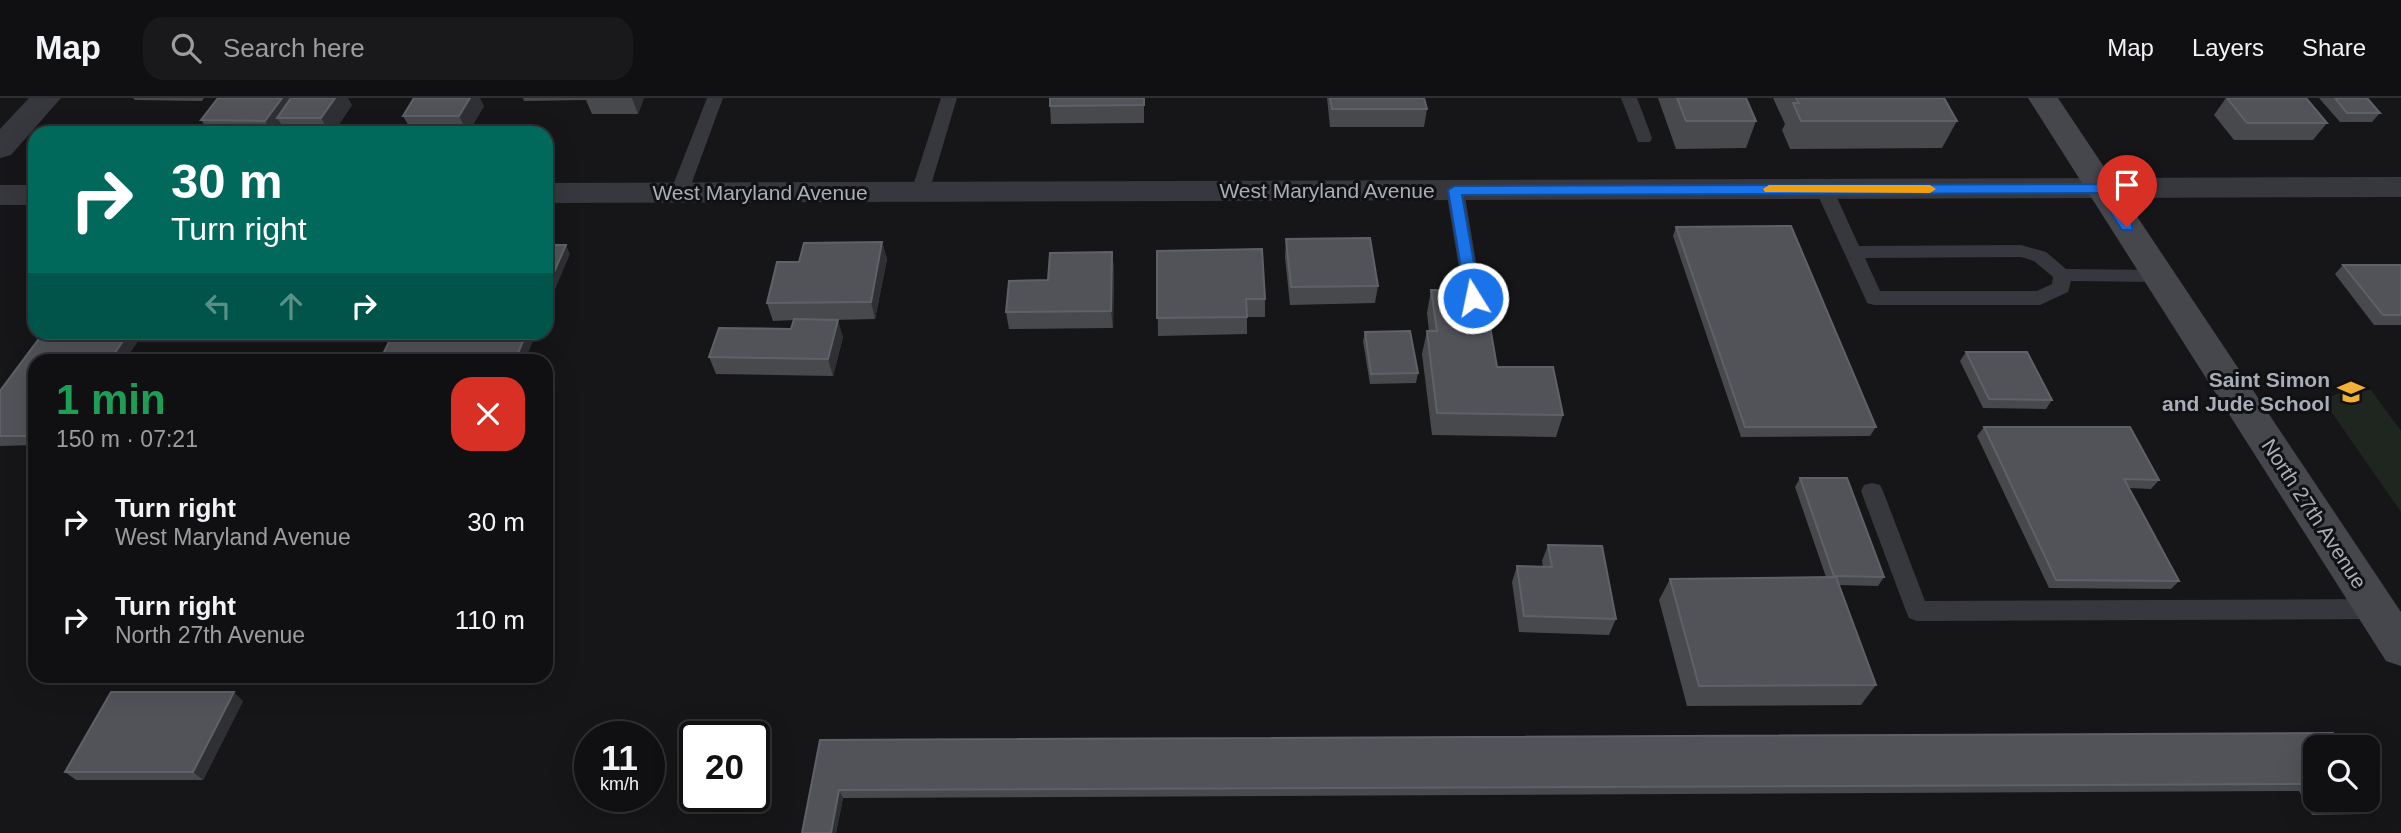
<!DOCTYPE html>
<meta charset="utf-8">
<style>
:root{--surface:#101012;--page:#19191b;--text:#f1f3f6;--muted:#9c9d9f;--line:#303032}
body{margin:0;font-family:Helvetica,sans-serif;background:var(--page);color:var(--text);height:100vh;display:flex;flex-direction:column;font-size:26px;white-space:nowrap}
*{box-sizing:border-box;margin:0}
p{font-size:23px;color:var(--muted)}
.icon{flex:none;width:38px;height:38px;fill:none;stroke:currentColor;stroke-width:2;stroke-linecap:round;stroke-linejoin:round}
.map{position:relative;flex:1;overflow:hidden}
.drawer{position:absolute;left:28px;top:256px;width:525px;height:329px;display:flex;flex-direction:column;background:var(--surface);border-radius:21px;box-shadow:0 7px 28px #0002,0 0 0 2px var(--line)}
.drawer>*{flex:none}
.banner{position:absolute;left:28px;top:28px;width:525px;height:214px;border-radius:21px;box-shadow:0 7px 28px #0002,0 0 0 2px var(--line);background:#00695c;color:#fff;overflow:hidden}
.tools{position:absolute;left:2303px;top:637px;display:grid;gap:14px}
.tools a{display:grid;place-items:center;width:77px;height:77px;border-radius:14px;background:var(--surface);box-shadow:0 7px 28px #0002,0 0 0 2px var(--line);font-size:35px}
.speed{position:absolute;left:574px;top:623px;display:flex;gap:14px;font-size:35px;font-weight:700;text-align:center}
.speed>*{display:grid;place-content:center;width:91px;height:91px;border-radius:50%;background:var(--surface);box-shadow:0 7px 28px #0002,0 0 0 2px var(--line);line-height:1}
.speed small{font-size:18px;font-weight:400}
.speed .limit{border:4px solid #111;border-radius:10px;background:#fff;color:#111}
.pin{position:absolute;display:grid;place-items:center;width:60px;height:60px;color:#fff;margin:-72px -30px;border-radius:50% 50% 50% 0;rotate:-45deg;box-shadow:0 0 7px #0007}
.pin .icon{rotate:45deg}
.me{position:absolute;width:77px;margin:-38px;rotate:350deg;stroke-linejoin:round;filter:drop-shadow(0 0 5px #0008)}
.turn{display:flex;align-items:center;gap:24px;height:147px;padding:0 28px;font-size:32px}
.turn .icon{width:91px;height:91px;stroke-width:2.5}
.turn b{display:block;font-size:49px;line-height:60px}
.lanes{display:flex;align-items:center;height:66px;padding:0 28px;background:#0003;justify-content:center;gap:35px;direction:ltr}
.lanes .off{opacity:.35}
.round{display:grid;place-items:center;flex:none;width:74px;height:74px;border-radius:21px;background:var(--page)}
.headline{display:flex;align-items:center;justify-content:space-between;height:119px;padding:0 28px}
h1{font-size:42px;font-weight:600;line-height:52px;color:#1e9e55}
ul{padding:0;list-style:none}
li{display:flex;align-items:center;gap:21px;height:98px;padding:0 28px}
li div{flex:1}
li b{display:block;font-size:26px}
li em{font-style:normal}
header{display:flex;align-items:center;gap:42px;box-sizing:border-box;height:98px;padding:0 35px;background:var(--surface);border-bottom:2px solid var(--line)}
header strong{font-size:33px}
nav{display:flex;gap:38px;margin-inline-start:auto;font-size:24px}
.search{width:490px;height:63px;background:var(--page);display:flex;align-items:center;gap:18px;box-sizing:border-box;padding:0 24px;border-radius:21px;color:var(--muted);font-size:26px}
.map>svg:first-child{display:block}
.green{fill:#1e261f}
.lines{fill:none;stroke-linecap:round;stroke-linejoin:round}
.service{fill:#37383d;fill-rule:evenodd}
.minor{fill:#37383d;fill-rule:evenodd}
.tertiary{fill:#37383d;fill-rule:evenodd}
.secondary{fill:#45474d;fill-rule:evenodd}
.wall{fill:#47494d}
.shaded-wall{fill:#2f3033}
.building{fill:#525359;stroke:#5f6168;stroke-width:2}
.route{fill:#1a73e8;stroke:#114b97;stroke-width:2}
.slow{fill:#f59e0b}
.labels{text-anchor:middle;stroke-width:6;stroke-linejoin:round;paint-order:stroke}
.street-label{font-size:21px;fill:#a8adb8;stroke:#111113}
.poi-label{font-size:21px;font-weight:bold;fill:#a8adb8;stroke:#111113;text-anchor:end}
</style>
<header>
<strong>Map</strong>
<div class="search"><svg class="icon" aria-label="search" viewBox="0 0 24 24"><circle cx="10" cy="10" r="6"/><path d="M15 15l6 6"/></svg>Search here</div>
<nav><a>Map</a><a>Layers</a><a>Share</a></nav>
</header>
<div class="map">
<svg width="2401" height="735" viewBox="0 0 2401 735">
<rect width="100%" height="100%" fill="#161618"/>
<path class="green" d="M2371,292L2401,333V414L2323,302L2339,295Z"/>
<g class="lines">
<g class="service">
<path d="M707,0H723L688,95L685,99H673L670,95Z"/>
<path d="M941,0H957L929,94L920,100L911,94Z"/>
<path d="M1621,0H1637L1652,40L1650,44H1638Z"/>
<path d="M1824,85L1833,91L1859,148L2021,147L2046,154L2066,171L2159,172L2166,173L2168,178L2166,183L2159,184L2071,183L2068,194L2040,207H1874L1867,205L1865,200L1815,91ZM2021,159L2034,163L2053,179L2052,186L2037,193H1880L1865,160Z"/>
<path d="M1455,86L1464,92L1482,200L1480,205H1466L1464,200L1446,92Z"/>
<path d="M1872,385L1880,387L1883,393L1925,503L2376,501L2384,504L2387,511L2384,518L2376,521L1917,523L1909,520L1906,513L1861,393L1864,387Z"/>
</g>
<path class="minor" d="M29,0H61L11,57L0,60V31Z"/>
<g class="tertiary">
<path d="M2401,79V99L546,105V85Z"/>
<rect x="0" y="87" width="35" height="20"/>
</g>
<path class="secondary" d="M2028,0H2058L2401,514V568L2386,563Z"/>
</g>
<g class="wall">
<path d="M133,0H204L202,3L135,2Z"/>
<path d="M523,0H644L638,16H592L586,2L524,3Z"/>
<path d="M1050,0H1144V25L1051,26L1050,8Z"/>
<path d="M1327,0H1424L1427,11L1424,29H1330Z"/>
<path d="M1658,0H1746L1756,23L1746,50L1676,51Z"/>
<path d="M1773,0H1944L1957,23L1942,50L1790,51L1782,32L1785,26Z"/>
<path d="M2226,0L2327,25L2313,42H2234L2214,17Z"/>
<path d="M2319,0H2367L2380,15L2372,24H2340Z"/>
<path d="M352,7L333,35H287L284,30L280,35H210L201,22Z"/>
<path d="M484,8L468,35H413L403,18Z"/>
<path d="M1676,129L1876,329L1870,338L1741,339L1673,138Z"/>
<path d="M1286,141L1378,188L1375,205L1290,207L1285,159Z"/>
<path d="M882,144L887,161L875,221L834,222L843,239L833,278L716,276L709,259L791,231L794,222L773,223L767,205L799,164Z"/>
<path d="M1157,153L1265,201V219H1247V236L1158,238Z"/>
<path d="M1112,154L1114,172L1113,230L1009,231L1006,214L1048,182Z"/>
<path d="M2343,167H2401V227H2374L2335,176Z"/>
<path d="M1431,192L1497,269L1563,317L1556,339L1432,337L1422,256L1427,233H1429L1427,215Z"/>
<path d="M44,234H144L125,262H35V347L0,348V293Z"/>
<path d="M1365,234L1418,275L1416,285L1370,286L1363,243Z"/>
<path d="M1966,254L2052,302L2046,311L1983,310L1960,263Z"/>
<path d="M1984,329L2159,382L2151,391L2129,390L2179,483L2171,491L2049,490L1977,338Z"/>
<path d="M1800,380L1884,479L1878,488L1839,487L1876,587L1861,607L1687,608L1659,502L1670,481L1826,479L1795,389Z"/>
<path d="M1548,447L1616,521L1609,537L1519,534L1512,484L1517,468L1543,469L1542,463Z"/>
<path d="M243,603L203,682H76L65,674Z"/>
<path d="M820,642L2315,649V702H2368L2376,709L2364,716L2312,717L2299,693L843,700L836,735Z"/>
</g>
<g class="shaded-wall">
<path d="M282,0H299L277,20L284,30L280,35H273L265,23Z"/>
<path d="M335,0H348L352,7L333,35H330L321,20Z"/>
<path d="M470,0H480L484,8L468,35L459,18Z"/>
<path d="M632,0H644L638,16Z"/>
<path d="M882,144L887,161L875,221L871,204Z"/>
<path d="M566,147L570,156L546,213V192Z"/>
<path d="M1112,154L1114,172L1113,230L1111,213Z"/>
<path d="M838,222L843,239L833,278L828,261Z"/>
<path d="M129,234H144L125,262H110Z"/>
<path d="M527,234H537L525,262H515Z"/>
<path d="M234,594L243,603L203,682L193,674Z"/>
<path d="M839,692L843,700L836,735H831Z"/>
</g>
<g class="building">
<path d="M218,0H282L265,23L201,22Z"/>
<path d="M291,0H335L321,20H277Z"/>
<path d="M414,0H470L459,18H403Z"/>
<path d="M1050,0H1144V7L1050,8Z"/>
<path d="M1330,0H1424L1427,11H1332Z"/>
<path d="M1677,0H1746L1756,23H1686Z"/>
<path d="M1796,0H1944L1957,23H1801L1793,5H1799Z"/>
<path d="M2227,0H2306L2327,25H2247Z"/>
<path d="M2335,0H2367L2380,15H2347Z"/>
<path d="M1791,128L1876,329H1745L1676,129Z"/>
<path d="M1370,140L1378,188L1291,189L1286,141Z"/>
<path d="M882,144L871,204L767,205L777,164H799L804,145Z"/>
<path d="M546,147H566L546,192Z"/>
<path d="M1262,151L1265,201H1246L1247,219L1157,220V153Z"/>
<path d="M1112,154L1111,213L1006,214L1009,183L1048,182L1050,155Z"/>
<path d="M2343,167H2401V217H2383Z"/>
<path d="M1431,192L1484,193L1497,269H1553L1563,317L1437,315L1427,233H1437Z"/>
<path d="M794,221L838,222L828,261L709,259L719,230L791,231Z"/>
<path d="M1410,233L1418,275L1371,276L1365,234Z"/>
<path d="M44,234H129L110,262H35V338H0V293Z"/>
<path d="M394,234H527L515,262H380Z"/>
<path d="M1966,254H2027L2052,302L1989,301Z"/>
<path d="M1984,329H2130L2159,382L2124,381L2179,483L2056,482Z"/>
<path d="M1800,380H1847L1884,479L1834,478Z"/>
<path d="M1548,447L1602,448L1616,521L1524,518L1517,468L1552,469Z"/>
<path d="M1836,479L1876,587L1699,588L1670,481Z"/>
<path d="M111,594H234L193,674H65Z"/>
<path d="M2333,635L2341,649H2315V695L2310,686L839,692L831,735H802L820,642Z"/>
<path d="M2368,695L2376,709L2324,710L2319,702H2368Z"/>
</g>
<path class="route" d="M2102,86L2106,87L2132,126V132H2122L2098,95L1462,97L1480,200L1473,205L1466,200L1448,92L1455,88Z"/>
<path class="slow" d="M1769,87H1930L1936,91L1930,95L1765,94L1763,91Z"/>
<defs>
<symbol id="school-bare" viewBox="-9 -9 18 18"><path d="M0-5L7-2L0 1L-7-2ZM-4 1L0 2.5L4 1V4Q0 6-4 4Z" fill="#f2b134" stroke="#111113" stroke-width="2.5" paint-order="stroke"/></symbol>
</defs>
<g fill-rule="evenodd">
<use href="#school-bare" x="2332" y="275" width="38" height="38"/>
</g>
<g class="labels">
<g class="street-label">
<text x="1327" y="100">West Maryland Avenue</text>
<text x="760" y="102">West Maryland Avenue</text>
<text transform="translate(2314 416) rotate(57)" y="7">North 27th Avenue</text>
</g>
<g class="poi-label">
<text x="2330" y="289">Saint Simon<tspan x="2330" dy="24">and Jude School</tspan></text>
</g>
</g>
</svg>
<div class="tools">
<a><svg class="icon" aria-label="search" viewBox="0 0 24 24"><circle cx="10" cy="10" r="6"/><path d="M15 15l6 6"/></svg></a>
</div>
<div class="speed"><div>11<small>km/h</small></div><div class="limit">20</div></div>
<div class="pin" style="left:2127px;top:129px;background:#d93025"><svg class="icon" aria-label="arrive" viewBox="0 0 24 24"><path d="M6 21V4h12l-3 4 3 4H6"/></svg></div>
<svg class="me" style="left:1473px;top:200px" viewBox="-20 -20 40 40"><circle r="17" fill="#1a73e8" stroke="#fff" stroke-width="3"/><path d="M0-11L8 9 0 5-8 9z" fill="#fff"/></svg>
<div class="banner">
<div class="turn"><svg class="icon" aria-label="right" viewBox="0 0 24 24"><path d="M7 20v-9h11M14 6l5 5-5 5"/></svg><div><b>30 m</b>Turn right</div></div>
<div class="lanes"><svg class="icon off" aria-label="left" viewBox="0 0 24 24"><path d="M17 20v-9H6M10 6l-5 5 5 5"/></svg><svg class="icon off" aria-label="ahead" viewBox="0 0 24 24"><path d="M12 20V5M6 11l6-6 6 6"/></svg><svg class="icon" aria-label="right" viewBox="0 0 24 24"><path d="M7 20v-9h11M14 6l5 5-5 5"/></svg></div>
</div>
<section class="drawer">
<div class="headline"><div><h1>1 min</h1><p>150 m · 07:21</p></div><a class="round" style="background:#d93025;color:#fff"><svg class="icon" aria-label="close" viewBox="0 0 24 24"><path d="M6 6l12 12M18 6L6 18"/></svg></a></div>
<ul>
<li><svg class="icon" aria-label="right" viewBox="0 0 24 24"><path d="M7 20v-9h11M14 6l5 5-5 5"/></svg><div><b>Turn right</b><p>West Maryland Avenue</p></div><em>30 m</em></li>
<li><svg class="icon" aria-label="right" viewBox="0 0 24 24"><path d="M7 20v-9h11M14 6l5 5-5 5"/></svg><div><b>Turn right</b><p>North 27th Avenue</p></div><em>110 m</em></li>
</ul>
</section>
</div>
